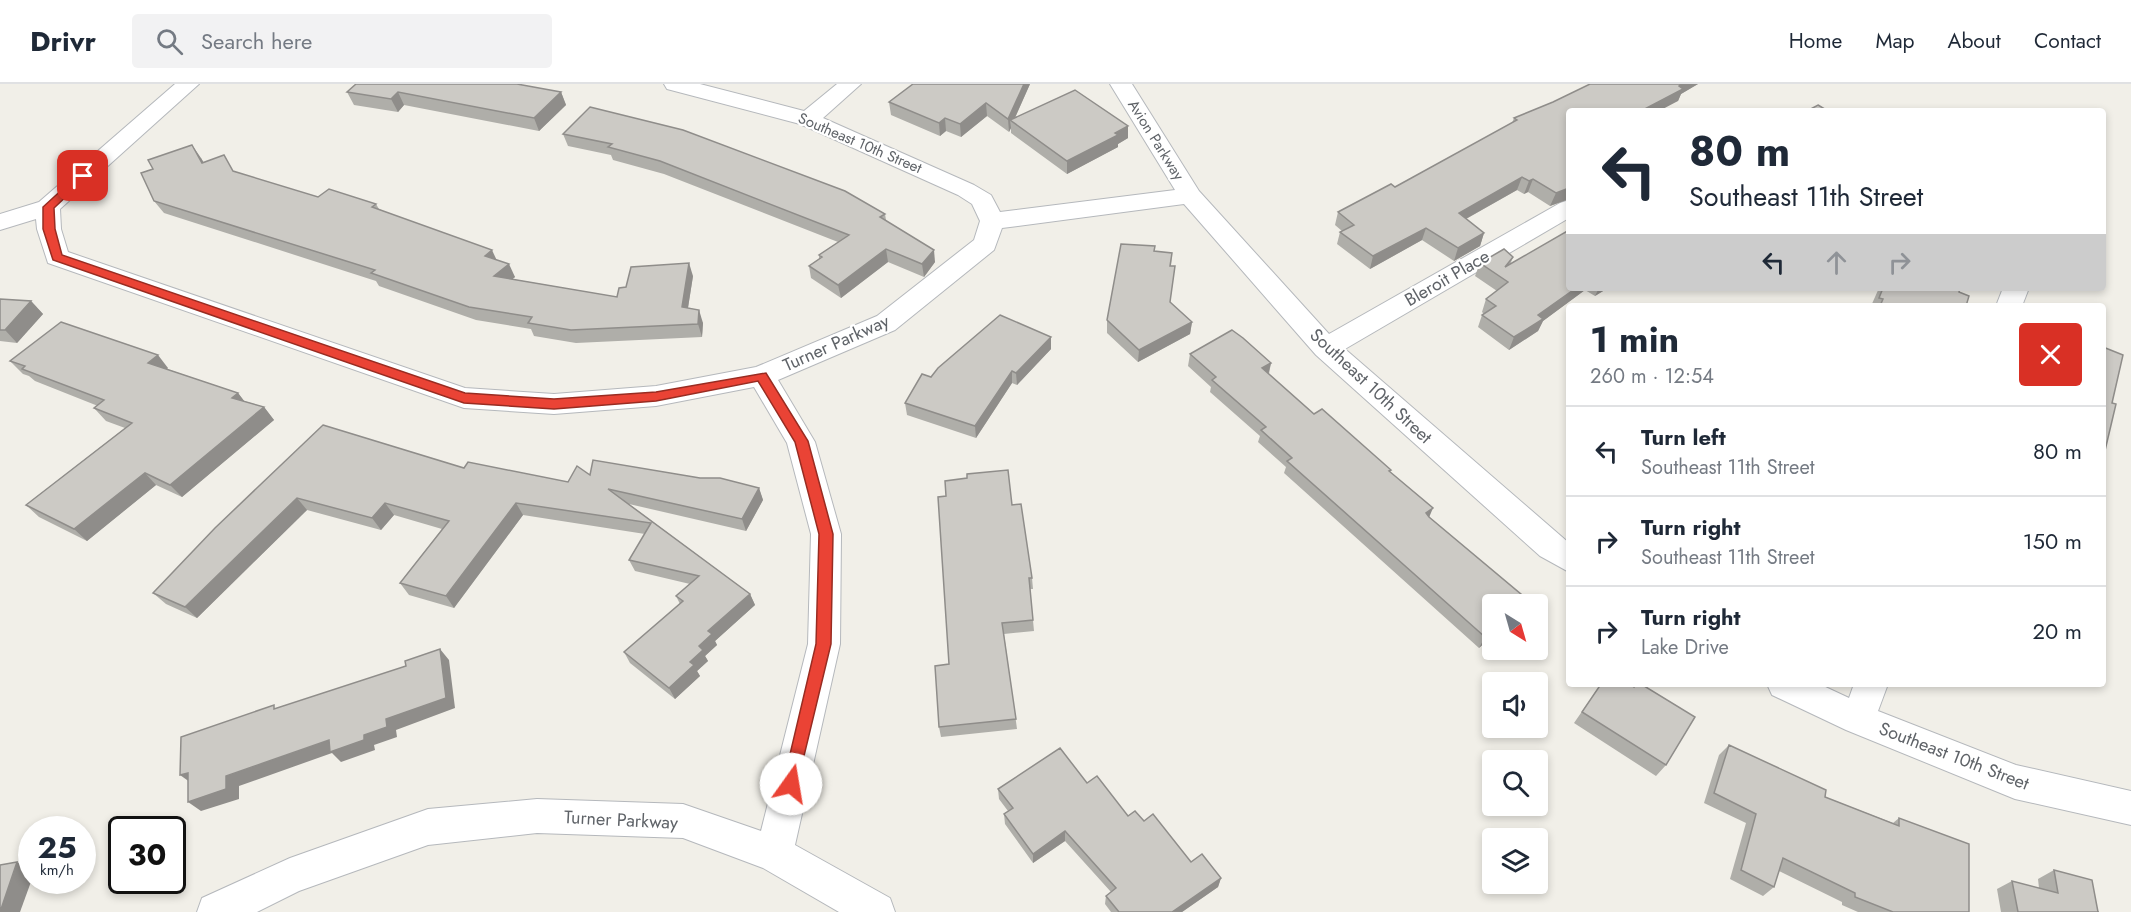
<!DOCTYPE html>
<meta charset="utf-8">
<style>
:root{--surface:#fff;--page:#f2f2f3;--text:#1f2937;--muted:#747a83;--line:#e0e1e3}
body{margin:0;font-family:Jost,sans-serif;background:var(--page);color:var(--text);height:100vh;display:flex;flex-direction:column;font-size:22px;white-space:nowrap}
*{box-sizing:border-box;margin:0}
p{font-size:20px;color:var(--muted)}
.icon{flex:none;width:33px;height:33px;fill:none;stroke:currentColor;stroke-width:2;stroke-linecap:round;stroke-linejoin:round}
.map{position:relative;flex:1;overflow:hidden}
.details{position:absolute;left:1566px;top:219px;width:540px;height:384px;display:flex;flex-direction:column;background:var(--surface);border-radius:6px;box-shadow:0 3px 9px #0003}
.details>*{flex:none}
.top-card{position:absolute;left:1566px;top:24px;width:540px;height:183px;border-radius:6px;box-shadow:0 3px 9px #0003;background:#fff;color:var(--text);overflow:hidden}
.needle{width:39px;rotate:143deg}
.buttons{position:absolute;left:1482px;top:510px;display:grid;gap:12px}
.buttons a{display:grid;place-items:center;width:66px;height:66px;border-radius:6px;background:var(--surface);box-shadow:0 3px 9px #0003;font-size:30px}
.speed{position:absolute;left:18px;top:732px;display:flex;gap:12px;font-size:30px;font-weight:700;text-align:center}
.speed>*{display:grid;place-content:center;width:78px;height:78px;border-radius:50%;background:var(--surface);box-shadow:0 3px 9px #0003;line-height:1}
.speed small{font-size:15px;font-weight:400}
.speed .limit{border:3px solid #111;border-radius:9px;background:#fff;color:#111}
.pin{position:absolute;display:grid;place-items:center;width:51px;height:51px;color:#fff;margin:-26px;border-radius:12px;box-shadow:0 3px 9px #0006}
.me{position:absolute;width:66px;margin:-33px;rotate:13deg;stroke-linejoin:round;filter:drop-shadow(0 0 4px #0008)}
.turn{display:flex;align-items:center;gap:21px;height:126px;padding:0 24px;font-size:27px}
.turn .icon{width:78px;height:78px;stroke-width:2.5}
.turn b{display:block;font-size:42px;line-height:51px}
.lanes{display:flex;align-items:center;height:57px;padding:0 24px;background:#0003;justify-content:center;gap:30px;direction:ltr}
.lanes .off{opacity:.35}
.round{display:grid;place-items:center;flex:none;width:63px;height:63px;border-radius:6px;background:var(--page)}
.summary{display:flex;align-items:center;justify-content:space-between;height:102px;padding:0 24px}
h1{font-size:36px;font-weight:700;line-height:45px}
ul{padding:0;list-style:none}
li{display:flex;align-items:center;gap:18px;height:90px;padding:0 24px;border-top:2px solid var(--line)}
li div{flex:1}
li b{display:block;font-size:22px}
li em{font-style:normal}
header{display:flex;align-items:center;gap:36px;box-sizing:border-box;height:84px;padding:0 30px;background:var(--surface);border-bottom:2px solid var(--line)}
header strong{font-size:28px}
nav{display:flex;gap:33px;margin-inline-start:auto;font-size:21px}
.search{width:420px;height:54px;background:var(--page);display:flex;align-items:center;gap:15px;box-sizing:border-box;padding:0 21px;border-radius:6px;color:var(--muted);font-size:22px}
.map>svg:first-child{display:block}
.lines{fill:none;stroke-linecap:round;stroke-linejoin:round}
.minor-casing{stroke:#b5b8bc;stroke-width:2}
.minor{fill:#fff;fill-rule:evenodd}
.wall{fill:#afaea9}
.shaded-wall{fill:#8f8d8a}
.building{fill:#cccac5;stroke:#8f8d8a;stroke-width:1.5}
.route{fill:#ea4335;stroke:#982c22;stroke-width:1.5}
.labels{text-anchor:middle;stroke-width:4.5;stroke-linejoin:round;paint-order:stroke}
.far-street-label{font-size:15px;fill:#5f6368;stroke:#fff}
.street-label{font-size:18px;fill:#5f6368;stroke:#fff}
</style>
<header>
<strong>Drivr</strong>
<div class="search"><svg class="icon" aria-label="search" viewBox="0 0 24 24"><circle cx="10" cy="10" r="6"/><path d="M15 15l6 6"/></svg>Search here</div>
<nav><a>Home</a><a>Map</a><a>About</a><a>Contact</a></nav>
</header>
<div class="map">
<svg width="2131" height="828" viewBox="0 0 2131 828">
<rect width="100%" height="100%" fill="#f1efe8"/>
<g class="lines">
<defs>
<g id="minor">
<path d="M175,0H199L60,125L61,145L68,168L465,304L554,310L656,302L756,283L877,232L974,156L980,137L972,120L958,111L800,40L667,5L664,0H700L804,27L837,0H861L823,34L974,101L991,111L1000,128L1175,106L1110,0H1132L1199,107L1329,250L1560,119L1569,116V134L1345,265L1569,459V488L1540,472L1316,271L1184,120L1002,144L994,166L895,246L778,296L815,358L841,450L840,560L795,761L890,814L895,828H839L763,784L683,754L537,749L428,761L299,807L257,828H197L202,814L290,774L428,725L537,715L683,720L761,747L808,560L811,450L787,359L754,303L656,322L554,330L464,324L48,179L37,145L36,135L0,146V130L39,118Z"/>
<path d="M2003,204H2029L2022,222H1996Z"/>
<path d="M1767,600H1819L1849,614L1854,600H1888L1878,627L2016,681L2131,707V741L2015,715L1846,646L1772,611Z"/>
</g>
</defs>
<use href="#minor" class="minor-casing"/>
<use href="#minor" class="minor"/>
</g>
<g class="wall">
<path d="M913,0H1030L1015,34L1128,42V54L1118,60V63L1067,90L1011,49V44L1009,48L987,32L961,53L946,47L940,52L891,31L889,18Z"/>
<path d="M1590,0H1698L1681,10L1678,17L1569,27V115L1550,122L1528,108L1524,110L1517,106L1466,135L1484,149L1480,162L1454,177L1422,156L1370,185L1337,160L1340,148L1342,147L1335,141L1338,128L1395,103L1512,39L1514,34L1553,18Z"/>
<path d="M347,8H561L566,21L539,47L404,21L398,28L354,21Z"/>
<path d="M590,23L885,130L886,136L935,178L924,193L888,178L841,214L811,194L809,182L819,175V171L838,158L664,90L613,76L611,71L568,62L563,50Z"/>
<path d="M201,74L204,79L318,113L376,120L379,125L497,176L515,193L512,195L617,213L626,203L693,192L688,224L703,239L702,253L576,259L534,252L531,245L476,236L379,202L376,197L164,129L154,117L153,85Z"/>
<path d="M1155,167L1172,169L1171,182H1175L1170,219L1192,238L1190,250L1138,278L1107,249V236Z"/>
<path d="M1513,173L1510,181L1569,204H1608L1595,212L1585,206L1543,237L1538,247L1509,266L1478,243L1482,231L1484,230L1482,228L1486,215L1497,207L1475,192L1480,179Z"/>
<path d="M1879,204H1960L1959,208L1966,222H1871Z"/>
<path d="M0,215L31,217L43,230L17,259L0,257Z"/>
<path d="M1051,253V265L1017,301L1012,299L976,354L907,331L905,319L931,293Z"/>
<path d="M1190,270L1271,279L1269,290L1314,330L1390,388L1429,433L1492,520V552L1479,564L1284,389L1286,383L1258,358L1260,352L1210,308L1211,303L1188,282Z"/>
<path d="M10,277L168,284L167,285L238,309L244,317L264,323L274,336L182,413L156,401L87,457L39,433L26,421L125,344L106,337L94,324L98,322L35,297L29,292L23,290Z"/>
<path d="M323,341L464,384L568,398L590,391L759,404L763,416L746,447L629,420L750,510L755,521L715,557L717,561L705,572L708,577L697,587L700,592L675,615L630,579L624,568L680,520L676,512L690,500L635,487L629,476L645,450L523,431L454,524L409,511L400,499L442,445L394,431L381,446L307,426L197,534L166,520L153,509Z"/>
<path d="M967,394L1012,421L1032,494L1033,505H1030L1034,547L1004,550L1017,645L941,653L939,643L949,580L946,412Z"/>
<path d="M1601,600L1633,602L1635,600L1666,681L1656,692L1574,639Z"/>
<path d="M1729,661L1825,713L1893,739L1899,734L1969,828H1858L1842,821V818L1779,787L1774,803L1763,812L1730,795L1746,739L1704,719L1719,671Z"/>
<path d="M1087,699L1128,732L1144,737L1191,778L1221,794L1218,803L1182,828H1111L1105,820L1106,812L1111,808L1065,757L1033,779L1005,740L1004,730L1008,727L999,715L998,705Z"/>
<path d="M2054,786L2099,828H2001L1997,805L2012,797L2039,804L2038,795Z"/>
</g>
<g class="shaded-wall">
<path d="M1024,0H1030L1013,38L1010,36L1011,44L1009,48L1008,35Z"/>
<path d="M1682,0H1698L1681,10L1678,17L1659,27H1641Z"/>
<path d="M398,8L404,21L398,28L391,15Z"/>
<path d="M561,8L566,21L539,47L534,34Z"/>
<path d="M986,19L987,32L961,53L960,40Z"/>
<path d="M945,34L946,47L940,52L939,39Z"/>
<path d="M1128,42V54L1118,60V63L1067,90V77Z"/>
<path d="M192,61L201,74L211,92L202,79Z"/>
<path d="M1522,93L1517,106L1455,141L1459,129Z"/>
<path d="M1533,95L1528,108L1524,110L1529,97Z"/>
<path d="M1569,104V115L1550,122L1556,109Z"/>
<path d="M1426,144L1422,156L1370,185L1373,172Z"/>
<path d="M1484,149L1480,162L1454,177L1458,164Z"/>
<path d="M886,165L888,178L841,214L838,201Z"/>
<path d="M492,166L498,179L485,172Z"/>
<path d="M934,166L935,178L924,193L922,180Z"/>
<path d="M689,179L693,192L686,236L682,223Z"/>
<path d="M509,180L515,193L501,205L494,192Z"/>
<path d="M1576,204H1586L1585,206L1543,237L1538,247L1509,266L1514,253L1538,231Z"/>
<path d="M1599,204H1608L1595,212Z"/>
<path d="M31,217L43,230L17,259L5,246Z"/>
<path d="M699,226L703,239L702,253L698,240Z"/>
<path d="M1192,238L1190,250L1138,278L1139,266Z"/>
<path d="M1051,253V265L1017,301L1016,289Z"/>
<path d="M158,271L168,284L159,291L148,279Z"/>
<path d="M1271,279L1268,291L1262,284Z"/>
<path d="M1012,287V299L976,354L975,342Z"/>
<path d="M238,309L248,322L232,314Z"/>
<path d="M264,323L274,336L182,413L170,401Z"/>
<path d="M145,389L156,401L87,457L74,445Z"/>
<path d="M759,404L763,416L746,447L742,435Z"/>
<path d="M297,414L307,426L197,534L185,523Z"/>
<path d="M385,419L394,431L381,446L372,434Z"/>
<path d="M516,419L523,431L454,524L446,512Z"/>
<path d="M1433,424L1428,436L1426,429Z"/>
<path d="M750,510L755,521L715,557L717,561L705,572L708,577L697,587L700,592L675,615L669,604L690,578L708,547Z"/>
<path d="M1492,546V552L1479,564L1485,553Z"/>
<path d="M440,565L449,576L455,624L396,646L397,653L374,661L375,666L341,678L332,669L239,702V715L201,727L188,718L226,692L329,656L364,651L386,635Z"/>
<path d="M188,689L194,701L180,691Z"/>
<path d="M1065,747V757L1033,779V770Z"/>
<path d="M17,778L32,785V795L20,828H0Z"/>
<path d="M1221,794L1218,803L1182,828H1172Z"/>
</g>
<g class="building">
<path d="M356,0H517L561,8L534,34L398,8L391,15L347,8Z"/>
<path d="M913,0H1024L1008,35L986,19L960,40L945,34L939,39L889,18Z"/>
<path d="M1590,0H1682L1679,2L1683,5L1641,27H1569V104L1556,109L1533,95L1529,97L1522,93L1459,129L1484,149L1458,164L1426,144L1373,172L1340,148L1354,141L1338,128L1391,100L1395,103L1517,36L1514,34L1553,18Z"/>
<path d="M1075,6L1128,42L1115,49L1118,51L1067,77L1010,36Z"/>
<path d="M1818,21L1828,27H1807Z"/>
<path d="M590,23L683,46L845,107L885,130L880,133L934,166L922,180L886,165L838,201L809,182L822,173L819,171L849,151L660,77L608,63L612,60L563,50Z"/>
<path d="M192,61L202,79L224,71L233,87L318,113L329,105L376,120L372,123L492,166L485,172L509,180L494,192L617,213L619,204L626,203L631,183L689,179L682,223L699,226L698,240L571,246L528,239L532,233L469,223L371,189L375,186L154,117L141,89L153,85L148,76Z"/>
<path d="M1569,146V204H1576L1538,231L1543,235L1514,253L1482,231L1496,222L1486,215L1508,198L1480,179L1504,165L1513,173L1505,183Z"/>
<path d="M1121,160L1155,162L1154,167L1172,169L1170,182H1175L1170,218L1192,238L1139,266L1107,236Z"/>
<path d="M1883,204H1960L1959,208L1969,212L1966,222H1880L1883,215L1879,214Z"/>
<path d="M0,215L31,217L5,246H0Z"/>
<path d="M1000,231L1051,253L1016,289L1012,287L975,342L905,319L922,290L931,293L938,284Z"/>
<path d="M61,238L158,271L148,279L238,309L232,314L264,323L170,401L145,389L74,445L26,421L132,339L94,324L104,316L22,285L25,282L10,277Z"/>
<path d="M1232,246L1243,254L1271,279L1262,284L1314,330L1322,325L1391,386L1389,387L1433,424L1426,429L1429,433L1527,515L1521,520H1492V546L1485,553L1287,377L1292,374L1261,346L1266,343L1212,296L1216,293L1190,270Z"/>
<path d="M2103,263L2123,271L2112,319L2116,320L2103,375Z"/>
<path d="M323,341L464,384L468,378L568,398L577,382L590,391L593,376L700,394H720L759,404L742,435L608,405L750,510L708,547L712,550L699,562L703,566L690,578L694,581L669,604L624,568L683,517L676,512L699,492L629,476L651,439L516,419L446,512L400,499L449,437L385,419L372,434L297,414L185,523L153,509L215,444Z"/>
<path d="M1008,386L1012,421L1021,420L1032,494H1029L1033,536L1002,539L1016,635L939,643L935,582L949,580L938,413L946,412L945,397L967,394V390Z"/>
<path d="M440,565L446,614L386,635L387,643L364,651V656L330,668L329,656L226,692V705L188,718V689L180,691L181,653L274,621V625L406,582L405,577Z"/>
<path d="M1601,600H1630L1634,603L1635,600H1641L1695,633L1666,681L1582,628Z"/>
<path d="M1729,661L1826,706L1825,713L1899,742V734L1969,760V828H1893L1855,813V809L1783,774L1774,803L1741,786L1756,730L1714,709Z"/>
<path d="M1060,664L1087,699L1097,692L1128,732L1135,727L1144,737L1153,730L1191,778L1202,770L1221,794L1172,828H1119L1106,812L1116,804L1065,747L1033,770L1004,730L1013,724L998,705Z"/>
<path d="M17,778L0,828V781Z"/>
<path d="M2054,786L2092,796L2098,828H2099H2018L2012,797L2058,809Z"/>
</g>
<path class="route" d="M79,90L88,92L54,124L55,145L62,171L465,309L554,315L656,308L766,289L808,357L833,450L831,560L796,705L791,707L785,705L783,700L816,560L819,450L795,358L758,297L656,317L554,325L464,319L53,176L43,145V123Z"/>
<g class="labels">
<g class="far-street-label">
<text transform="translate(1156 56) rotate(58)" y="5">Avion Parkway</text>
<text transform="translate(860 59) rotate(23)" y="5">Southeast 10th Street</text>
</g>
<g class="street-label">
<text transform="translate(1447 194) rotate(-30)" y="6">Bleroit Place</text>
<text transform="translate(836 259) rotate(-24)" y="6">Turner Parkway</text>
<text transform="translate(1371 302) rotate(43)" y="6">Southeast 10th Street</text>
<text transform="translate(1954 672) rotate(21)" y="6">Southeast 10th Street</text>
<text transform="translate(621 736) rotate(3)" y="6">Turner Parkway</text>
</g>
</g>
</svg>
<div class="buttons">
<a><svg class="needle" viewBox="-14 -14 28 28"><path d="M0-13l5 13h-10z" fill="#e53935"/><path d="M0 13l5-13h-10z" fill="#747a83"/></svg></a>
<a><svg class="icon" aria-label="sound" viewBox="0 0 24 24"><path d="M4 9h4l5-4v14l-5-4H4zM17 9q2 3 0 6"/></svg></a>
<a><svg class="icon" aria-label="search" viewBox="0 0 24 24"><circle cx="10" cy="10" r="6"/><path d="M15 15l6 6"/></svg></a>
<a><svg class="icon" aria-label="layers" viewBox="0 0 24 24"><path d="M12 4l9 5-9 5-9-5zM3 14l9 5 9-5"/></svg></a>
</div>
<div class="speed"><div>25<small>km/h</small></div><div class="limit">30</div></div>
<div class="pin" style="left:83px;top:92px;background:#d93025"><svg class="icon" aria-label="arrive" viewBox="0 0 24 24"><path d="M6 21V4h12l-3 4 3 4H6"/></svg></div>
<svg class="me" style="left:791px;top:700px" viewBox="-20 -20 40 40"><circle r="19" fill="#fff"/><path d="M0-13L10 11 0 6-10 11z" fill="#ea4335"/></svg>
<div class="top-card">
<div class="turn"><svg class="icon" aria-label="left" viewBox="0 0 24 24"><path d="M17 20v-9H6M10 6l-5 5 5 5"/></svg><div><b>80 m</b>Southeast 11th Street</div></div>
<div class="lanes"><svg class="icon" aria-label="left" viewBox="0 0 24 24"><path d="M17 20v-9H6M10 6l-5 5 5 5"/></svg><svg class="icon off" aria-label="ahead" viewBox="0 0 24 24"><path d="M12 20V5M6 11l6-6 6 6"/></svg><svg class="icon off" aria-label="right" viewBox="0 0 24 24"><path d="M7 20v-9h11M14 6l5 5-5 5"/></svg></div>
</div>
<section class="details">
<div class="summary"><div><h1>1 min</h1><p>260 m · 12:54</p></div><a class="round" style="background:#d93025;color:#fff"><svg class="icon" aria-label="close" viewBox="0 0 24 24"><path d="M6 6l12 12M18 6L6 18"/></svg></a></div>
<ul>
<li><svg class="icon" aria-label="left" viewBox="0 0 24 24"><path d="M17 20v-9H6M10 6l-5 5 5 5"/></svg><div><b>Turn left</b><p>Southeast 11th Street</p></div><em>80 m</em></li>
<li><svg class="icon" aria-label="right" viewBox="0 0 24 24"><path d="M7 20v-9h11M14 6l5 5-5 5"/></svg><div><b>Turn right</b><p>Southeast 11th Street</p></div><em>150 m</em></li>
<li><svg class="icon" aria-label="right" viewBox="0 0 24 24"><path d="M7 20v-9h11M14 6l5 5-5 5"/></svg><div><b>Turn right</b><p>Lake Drive</p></div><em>20 m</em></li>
</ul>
</section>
</div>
